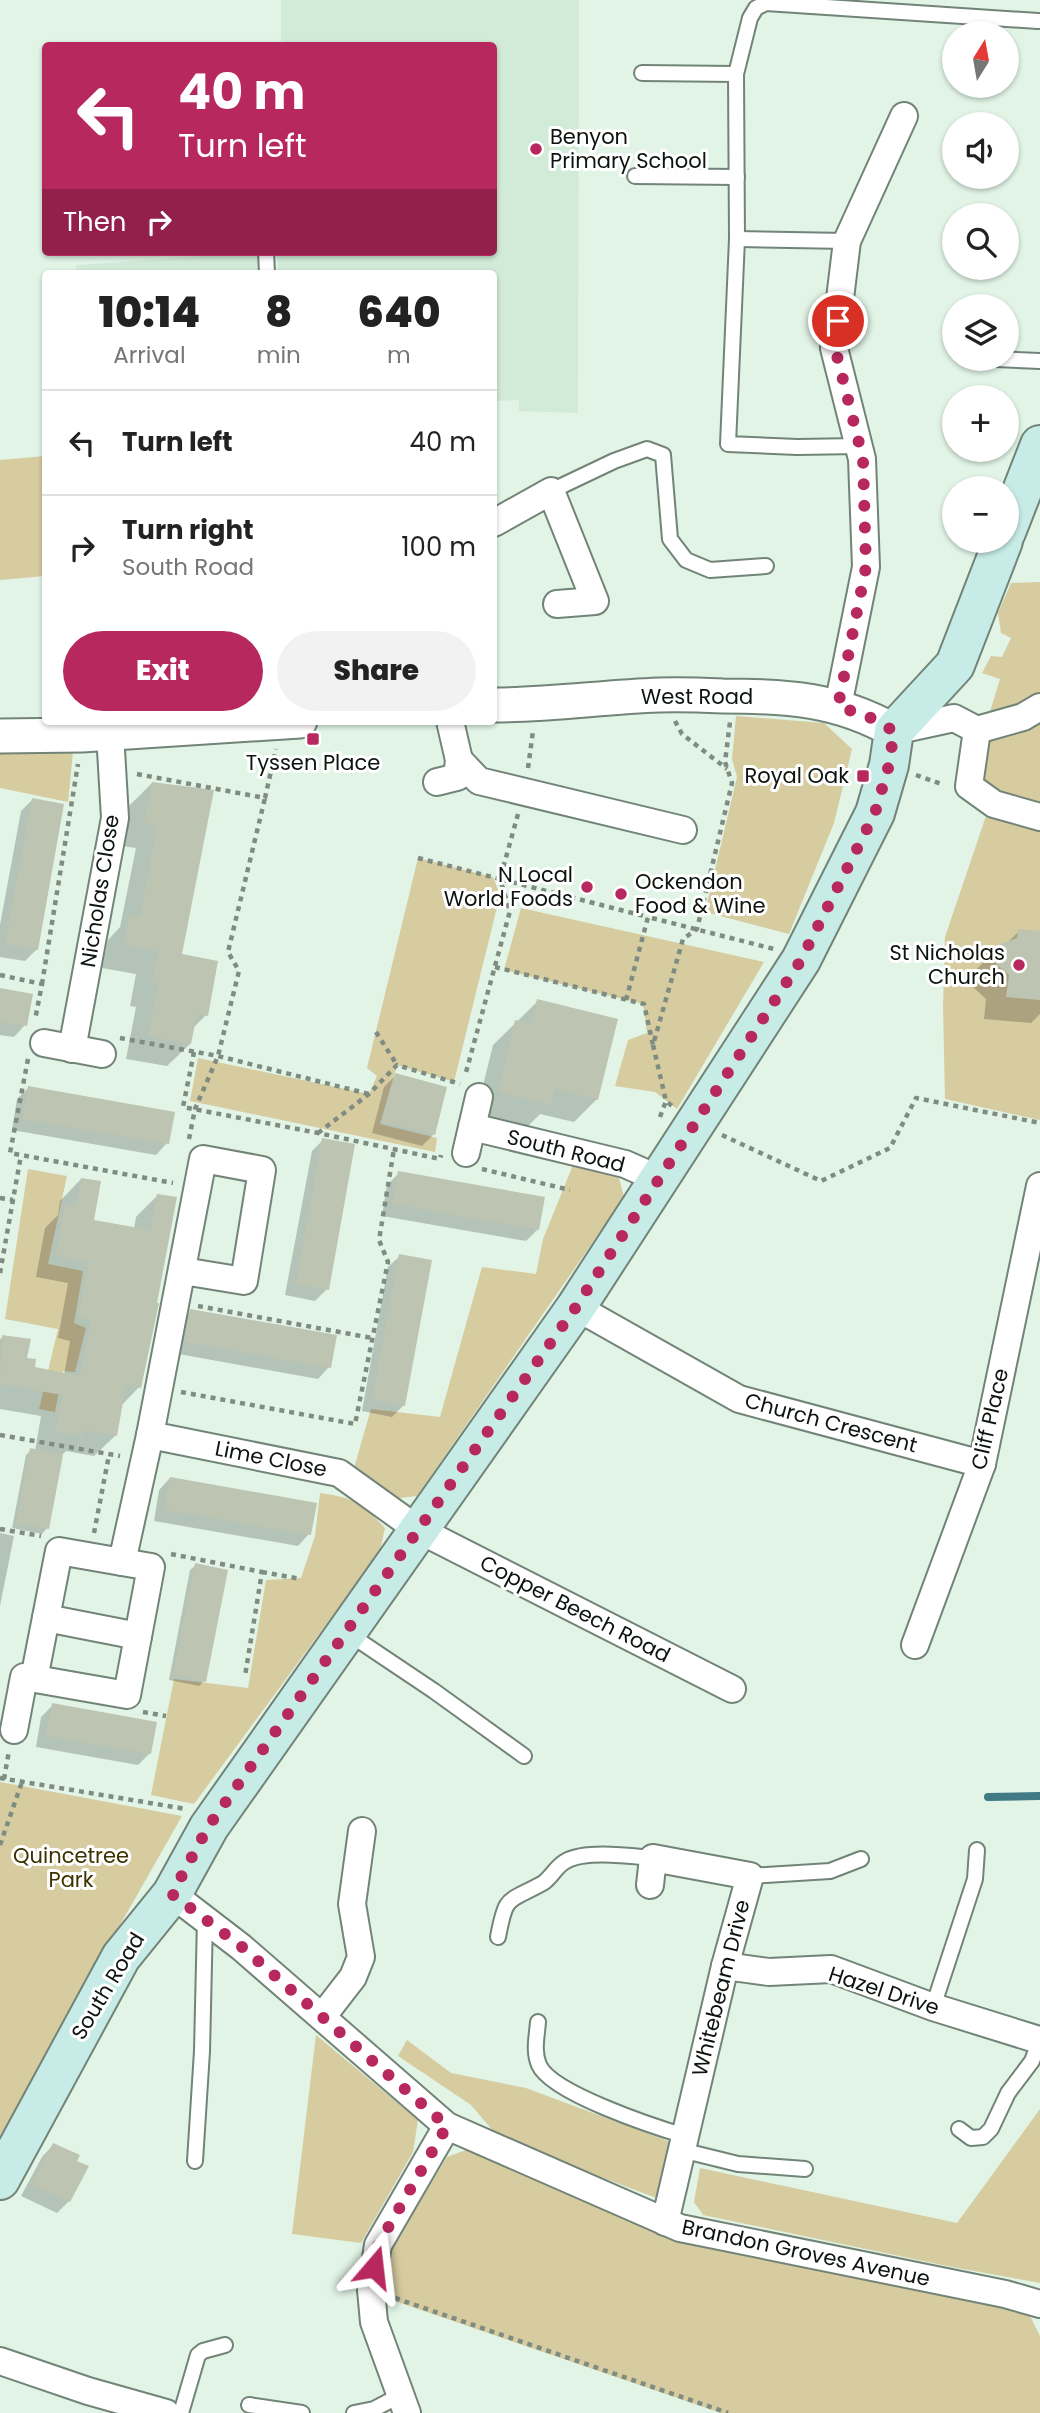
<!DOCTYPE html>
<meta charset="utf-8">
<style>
:root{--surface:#fff;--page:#f2f2f2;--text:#222;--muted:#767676;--line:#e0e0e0;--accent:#b7295e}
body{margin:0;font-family:Poppins,sans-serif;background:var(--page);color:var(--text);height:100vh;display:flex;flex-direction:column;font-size:26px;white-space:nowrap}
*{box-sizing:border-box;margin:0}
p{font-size:23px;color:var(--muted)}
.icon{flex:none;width:38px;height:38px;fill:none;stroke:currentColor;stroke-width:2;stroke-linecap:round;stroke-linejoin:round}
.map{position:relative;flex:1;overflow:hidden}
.side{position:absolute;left:42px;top:270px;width:455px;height:455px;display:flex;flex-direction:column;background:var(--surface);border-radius:7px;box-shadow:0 2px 5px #0004}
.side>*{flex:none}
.banner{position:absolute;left:42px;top:42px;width:455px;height:214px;border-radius:7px;box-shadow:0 2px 5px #0004;background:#b7295e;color:#fff;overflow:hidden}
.needle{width:46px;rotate:11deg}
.controls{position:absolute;left:942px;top:21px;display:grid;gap:14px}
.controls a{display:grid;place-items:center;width:77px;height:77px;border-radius:50%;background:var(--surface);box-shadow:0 2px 5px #0004;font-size:35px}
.pin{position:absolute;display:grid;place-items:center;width:60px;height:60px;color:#fff;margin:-30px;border:4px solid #fff;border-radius:50%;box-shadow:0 2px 7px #0007}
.me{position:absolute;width:77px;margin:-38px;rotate:17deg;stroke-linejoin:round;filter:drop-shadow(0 0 5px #0008)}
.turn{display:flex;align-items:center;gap:24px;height:147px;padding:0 21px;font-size:32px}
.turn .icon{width:91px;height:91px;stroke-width:2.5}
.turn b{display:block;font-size:49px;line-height:60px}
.then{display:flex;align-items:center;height:66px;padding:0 21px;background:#0003;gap:14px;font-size:26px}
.eta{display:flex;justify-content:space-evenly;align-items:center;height:119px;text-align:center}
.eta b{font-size:42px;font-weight:800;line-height:49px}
.action{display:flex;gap:14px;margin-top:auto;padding:14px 21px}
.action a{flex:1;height:80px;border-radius:42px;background:var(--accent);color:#fff;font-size:28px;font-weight:800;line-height:80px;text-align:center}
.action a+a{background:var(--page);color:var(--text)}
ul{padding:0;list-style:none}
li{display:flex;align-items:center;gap:21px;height:105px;padding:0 21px;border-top:2px solid var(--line)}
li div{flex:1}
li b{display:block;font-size:26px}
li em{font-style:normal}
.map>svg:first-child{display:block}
.built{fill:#d1ebd8}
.green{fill:#d7cba0}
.shadow{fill:#0003}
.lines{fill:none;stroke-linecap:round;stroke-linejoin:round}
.stream{stroke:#417a85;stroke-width:8}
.building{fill:#bdc4b1}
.service-casing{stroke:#728477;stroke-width:18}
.minor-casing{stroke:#728477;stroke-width:30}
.tertiary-casing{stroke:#728477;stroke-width:37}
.secondary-casing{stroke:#728477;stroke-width:42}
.path{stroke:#7f8c82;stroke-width:4.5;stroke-dasharray:5 5;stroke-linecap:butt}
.service{stroke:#fff;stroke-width:14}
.minor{stroke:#fff;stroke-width:26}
.tertiary{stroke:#fff;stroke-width:33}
.secondary{stroke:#c7ece7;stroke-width:38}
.route{stroke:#b7295e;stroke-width:12;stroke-dasharray:0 21.6}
.poi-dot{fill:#b7295e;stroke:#fff;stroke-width:2.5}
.labels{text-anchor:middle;stroke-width:6;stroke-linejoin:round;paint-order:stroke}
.poi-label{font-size:21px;fill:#0d130e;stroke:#fff;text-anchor:end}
.street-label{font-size:21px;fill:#0d130e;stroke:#fff}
.park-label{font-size:21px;fill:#3e3200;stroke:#fff}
</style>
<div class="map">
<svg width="1040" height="2413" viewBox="0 0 1040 2413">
<rect width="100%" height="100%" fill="#e1f4e6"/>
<g class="built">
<path d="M281,0H579L578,413L519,411V400L494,401V273H278L277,252H494V46L281,45Z"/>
<path d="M263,252V273H77L76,265Z"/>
</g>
<g class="green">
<path d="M45,456V576L0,580V460Z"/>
<path d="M1040,582V693L1008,712L989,715L1000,679L982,673L991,656L1002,657L1011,638L1001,633L998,613L1011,583Z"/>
<path d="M736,716L824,723L852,749L834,823L789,934L705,912L737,777L732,759Z"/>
<path d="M1040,717V810L1004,801L978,781L981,745Z"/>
<path d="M73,752L68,802L0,788V754Z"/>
<path d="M986,816L1040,828V1120L945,1099L943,1007L945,937Z"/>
<path d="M418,858L493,877L500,895L454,1082L397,1065L380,1124L437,1138L435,1152L190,1101L198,1058L369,1094L377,1076L367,1068Z"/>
<path d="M521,908L764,962L677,1109L655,1092L615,1086L628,1040L647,1033L643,1004L504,970Z"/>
<path d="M573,1165L618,1174L624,1197L417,1496L399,1498L354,1468L371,1409L440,1417L482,1267L536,1274L543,1239Z"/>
<path d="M28,1169L67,1176L48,1264L83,1271L74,1323L86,1328L75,1372L63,1371L55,1412L39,1409L58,1329L5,1319Z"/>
<path d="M320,1493C355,1498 361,1503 385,1528L380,1551L194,1804L151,1795L174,1679L248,1688L266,1580L301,1578L315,1536Z"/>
<path d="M0,1782L182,1816L0,2136Z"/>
<path d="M316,2035L418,2120L413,2152L361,2243L292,2234Z"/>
<path d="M407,2040L451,2073L526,2088L681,2146L667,2202L500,2139L471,2105L398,2056Z"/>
<path d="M1040,2109V2283L947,2266L703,2215L694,2202L700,2168L957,2223Z"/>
<path d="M474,2147L680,2236L1026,2308L1040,2336V2413H721L383,2297L387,2256L447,2157Z"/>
</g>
<g class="shadow">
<path d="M152,783L180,955L206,1015L193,1028L190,1044L167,1066L126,1059L136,1007L130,1006L136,974L102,968L108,940L120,927L136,848L122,846L129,806Z"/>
<path d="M32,800L36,950L25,961L0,957V925L21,811Z"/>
<path d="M1019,931L1040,933V1014L1031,1023L984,1019L986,999L973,987L972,974L999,946L1006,944Z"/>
<path d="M0,990L25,1025L14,1037L0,1035Z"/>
<path d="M538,1001L597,1099L574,1122L540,1114L527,1127L476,1114L493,1045Z"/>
<path d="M396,1075L445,1089L433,1135L422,1146L372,1133L384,1087Z"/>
<path d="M28,1088L167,1143L156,1155L12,1130L17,1099Z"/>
<path d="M323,1140L327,1289L315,1301L285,1295L312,1151Z"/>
<path d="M399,1173L538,1229L526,1241L382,1216L387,1185Z"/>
<path d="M81,1179L92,1222L134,1229L136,1217L157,1196L139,1387L121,1406L116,1435L94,1456L66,1451L61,1456L47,1528L42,1534L12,1528L26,1455L31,1450L35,1451L41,1416L0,1409V1339L3,1337L33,1369L64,1375L70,1341L58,1338L68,1283L36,1277L45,1228L58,1215L60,1201Z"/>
<path d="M400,1256L404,1405L392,1417L362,1411L388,1267Z"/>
<path d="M191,1311L329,1367L318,1379L173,1353L179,1323Z"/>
<path d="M170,1478L309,1534L298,1546L154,1521L159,1490Z"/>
<path d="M0,1533L14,1536L0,1606Z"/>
<path d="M196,1565L204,1681L199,1686L169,1680L190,1570Z"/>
<path d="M53,1705L150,1753L138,1765L36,1747L41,1717Z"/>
<path d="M53,2145L75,2162L86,2167L69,2201L57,2213L21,2196L42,2157Z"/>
</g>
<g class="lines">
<path class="stream" d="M988,1797L1040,1796"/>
</g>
<g class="building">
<path d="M152,782L214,790L182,954L218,961L208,1016L197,1014L191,1044L148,1036L158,985L152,984L158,952L124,945L130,915L140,917L157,826L144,823Z"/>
<path d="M32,798L64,804L38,950L5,944Z"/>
<path d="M1018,929L1040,931V1000L1006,997L1009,975L996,964L993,957L994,949L998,945L1017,938Z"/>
<path d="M0,988L33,994L27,1026L0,1022Z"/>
<path d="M537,999L618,1019L598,1100L555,1089L551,1105L498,1092L515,1020L531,1024Z"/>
<path d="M395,1073L447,1087L435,1135L382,1122Z"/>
<path d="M28,1086L175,1112L169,1144L22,1119Z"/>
<path d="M322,1138L355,1144L329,1290L296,1284Z"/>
<path d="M398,1171L545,1197L539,1230L392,1204Z"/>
<path d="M81,1178L101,1181L94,1220L150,1230L157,1194L177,1197L157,1303H159L141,1388L126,1385L117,1436L84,1430L83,1436L55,1431L62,1395L0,1384L2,1335L31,1339L27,1358L36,1359L35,1367L80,1376L91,1320L78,1317L88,1262L56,1256L65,1205L76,1207Z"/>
<path d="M399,1254L432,1260L405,1406L372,1400Z"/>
<path d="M190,1309L337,1335L331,1368L184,1342Z"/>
<path d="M30,1448L63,1455L49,1529L16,1523Z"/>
<path d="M170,1477L317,1503L311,1535L164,1510Z"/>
<path d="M195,1563L228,1570L206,1682L173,1675Z"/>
<path d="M52,1703L157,1722L151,1754L46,1736Z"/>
<path d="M53,2143L80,2155L77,2161L89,2166L70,2202L31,2185Z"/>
</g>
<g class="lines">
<defs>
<g id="service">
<path d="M642,73L736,74"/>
<path d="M635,176L737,177"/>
<path d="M737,239L847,241"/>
<path d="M266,252L267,273"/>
<path d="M996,359L1040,361"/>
<path d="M859,446L797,447L728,444L737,239L736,74L750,18L756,8L766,3L1038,21"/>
<path d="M551,491L614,461L647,449L663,455L670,539L686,560L710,570L766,566"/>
<path d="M346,1632L434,1691L524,1756"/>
<path d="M750,1876L830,1871L861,1859"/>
<path d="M498,1937C506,1894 507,1903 543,1883C552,1877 556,1866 566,1861C586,1850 630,1856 653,1858"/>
<path d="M933,2007L975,1879L977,1850"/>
<path d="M538,2022C537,2036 533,2051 539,2065C551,2093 655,2127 685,2136"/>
<path d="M959,2129L971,2138L983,2137L991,2129L1008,2093L1032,2061L1040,2040"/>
<path d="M681,2150L738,2164L805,2169"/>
<path d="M195,2161L202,2051L205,1919"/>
<path d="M249,2405L302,2413"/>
<path d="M181,2413L198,2355L203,2351L225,2345"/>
<path d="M354,2413L374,2409L401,2395"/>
</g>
<g id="minor">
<path d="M494,523L551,491L595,601L557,604"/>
<path d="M838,706L866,567L862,459L834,348L847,241L904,116"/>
<path d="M977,730L969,786L994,804L1040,817"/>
<path d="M894,731L954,718L977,730L1023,717L1040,707"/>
<path d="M459,760L479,781L683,830"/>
<path d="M437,782L457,777L459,760L450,721"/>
<path d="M44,1043L102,1054"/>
<path d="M72,1049L115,818L110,733"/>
<path d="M472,1127L625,1164L659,1179"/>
<path d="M466,1153L479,1097"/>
<path d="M183,1271L244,1281L262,1170L203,1159L150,1435L339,1473L417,1529L732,1689"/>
<path d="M576,1307L739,1399L982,1464"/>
<path d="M46,1618L138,1636"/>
<path d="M915,1645L982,1464L1040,1186"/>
<path d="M34,1679L59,1551L122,1562L150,1435"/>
<path d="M14,1730L24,1677L127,1695L151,1567L122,1562"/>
<path d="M650,1885L653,1858L750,1876L725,1966L665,2222"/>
<path d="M172,1894L241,1947L447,2126L680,2228L1005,2294L1040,2304"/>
<path d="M725,1966L769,1972L831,1969L933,2007L1039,2040"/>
<path d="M322,2017L353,1977L361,1957L352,1904L362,1831"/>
<path d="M0,2361L88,2391L166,2413"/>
<path d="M407,2413L374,2322L371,2290L378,2245L447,2126"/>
</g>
<g id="tertiary">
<path d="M494,705C549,705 604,697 659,695C681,694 702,695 723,696C787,696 838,699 894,731"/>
<path d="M0,736L82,735L300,721"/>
</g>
<g id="secondary">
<path d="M1006,532L1040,445"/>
<path d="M0,2180L121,1957L172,1894L209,1827L576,1307L801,960L875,813L889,765L894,731L955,665L1003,541"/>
</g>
</defs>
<use href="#service" class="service-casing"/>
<use href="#minor" class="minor-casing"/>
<use href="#tertiary" class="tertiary-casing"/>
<use href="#secondary" class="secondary-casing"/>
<g class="path">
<path d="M675,721L682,734L727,769"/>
<path d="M528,768L533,731"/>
<path d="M137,774L265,798L276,749"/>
<path d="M916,775L944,785"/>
<path d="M518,814L500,879L648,917"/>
<path d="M418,858L500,879L510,911L465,1076"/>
<path d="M495,967L644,1004L653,1045L683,939L697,929L732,783L725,762L730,722"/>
<path d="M0,975L42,984L35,1020"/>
<path d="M42,984L78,764"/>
<path d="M626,1000L648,917L774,949"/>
<path d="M376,1032L397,1065"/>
<path d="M120,1038L218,1056L369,1094"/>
<path d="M653,1045L666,1101L672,1106"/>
<path d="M194,1052L183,1107L318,1133L440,1159L441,1155"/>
<path d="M28,1059L10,1153L173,1183"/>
<path d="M660,1117L666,1101"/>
<path d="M318,1133L369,1094L397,1065L460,1084"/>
<path d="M722,1135L821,1181L890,1148L916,1098L1040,1123"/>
<path d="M189,1139L195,1109L218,1056L239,971L228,952L265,798"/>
<path d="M482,1169L570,1190"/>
<path d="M0,1198L13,1200"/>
<path d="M0,1273L21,1155"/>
<path d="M198,1306L372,1338"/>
<path d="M181,1392L355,1424L388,1262L379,1240L394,1149"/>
<path d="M0,1435L120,1456"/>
<path d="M0,1529L41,1536"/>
<path d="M94,1533L109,1455"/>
<path d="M171,1554L262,1572L245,1676"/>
<path d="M262,1572L301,1579"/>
<path d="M143,1712L166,1716"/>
<path d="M0,1778L186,1809"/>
<path d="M4,1779L9,1751"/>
<path d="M0,1845L22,1782"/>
<path d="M395,2298L728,2413"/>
</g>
<use href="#service" class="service"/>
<use href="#minor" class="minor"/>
<use href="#tertiary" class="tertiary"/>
<use href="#secondary" class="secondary"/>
</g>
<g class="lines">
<path class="route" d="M374,2267L378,2245L447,2126L242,1947L172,1894L208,1827L576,1307L801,960L875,813L889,765L894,731L871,718L838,706L866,567L863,459L835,348L838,321"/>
</g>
<g class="poi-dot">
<circle cx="536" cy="149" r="7"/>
<rect x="306" y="732" width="14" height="14" rx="3.5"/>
<rect x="856" y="769" width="14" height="14" rx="3.5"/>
<circle cx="587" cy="887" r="7"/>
<circle cx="621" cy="894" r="7"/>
<circle cx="1019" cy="965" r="7"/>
</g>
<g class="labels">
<g class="poi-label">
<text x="550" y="144" text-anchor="start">Benyon<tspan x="550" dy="24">Primary School</tspan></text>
<text x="313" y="770" text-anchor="middle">Tyssen Place</text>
<text x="849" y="783">Royal Oak</text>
<text x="573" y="882">N Local<tspan x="573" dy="24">World Foods</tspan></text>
<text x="635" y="889" text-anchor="start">Ockendon<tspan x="635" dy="24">Food &amp; Wine</tspan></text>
<text x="1005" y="960">St Nicholas<tspan x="1005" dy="24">Church</tspan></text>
</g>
<g class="street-label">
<text x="697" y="704">West Road</text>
<text transform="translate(100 891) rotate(-81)" y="7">Nicholas Close</text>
<text transform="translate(566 1151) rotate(14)" y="7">South Road</text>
<text transform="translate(990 1419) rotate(-77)" y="7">Cliff Place</text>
<text transform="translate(831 1423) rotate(15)" y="7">Church Crescent</text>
<text transform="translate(271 1459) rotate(11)" y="7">Lime Close</text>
<text transform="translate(575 1609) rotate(27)" y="7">Copper Beech Road</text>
<text transform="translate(108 1986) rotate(-59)" y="7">South Road</text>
<text transform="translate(721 1988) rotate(-76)" y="7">Whitebeam Drive</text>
<text transform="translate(884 1991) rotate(18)" y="7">Hazel Drive</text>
<text transform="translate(806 2253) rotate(12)" y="7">Brandon Groves Avenue</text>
</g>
<g class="park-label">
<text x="71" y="1863">Quincetree<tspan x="71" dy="24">Park</tspan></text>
</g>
</g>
</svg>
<div class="controls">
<a><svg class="needle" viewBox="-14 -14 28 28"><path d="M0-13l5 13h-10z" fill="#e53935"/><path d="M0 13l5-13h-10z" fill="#767676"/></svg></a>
<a><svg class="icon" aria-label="sound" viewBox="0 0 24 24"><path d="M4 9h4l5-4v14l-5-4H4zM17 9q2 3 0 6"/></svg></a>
<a><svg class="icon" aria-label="search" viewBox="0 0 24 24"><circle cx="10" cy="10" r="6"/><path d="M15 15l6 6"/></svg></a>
<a><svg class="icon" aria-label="layers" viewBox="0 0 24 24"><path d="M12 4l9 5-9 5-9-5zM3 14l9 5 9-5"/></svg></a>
<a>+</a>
<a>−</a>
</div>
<div class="pin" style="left:838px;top:321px;background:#d93025"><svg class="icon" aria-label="arrive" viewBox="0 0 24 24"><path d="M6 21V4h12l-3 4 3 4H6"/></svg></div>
<svg class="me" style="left:374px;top:2267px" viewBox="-20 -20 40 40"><path d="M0-17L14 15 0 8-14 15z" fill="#b7295e" stroke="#fff" stroke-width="4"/></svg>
<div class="banner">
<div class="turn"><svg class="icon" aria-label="left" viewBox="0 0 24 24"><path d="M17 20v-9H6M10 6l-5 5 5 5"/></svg><div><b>40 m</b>Turn left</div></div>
<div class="then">Then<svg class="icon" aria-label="right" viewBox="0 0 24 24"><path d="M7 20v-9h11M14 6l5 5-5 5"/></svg></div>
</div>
<section class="side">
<div class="eta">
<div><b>10:14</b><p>Arrival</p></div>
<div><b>8</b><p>min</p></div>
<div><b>640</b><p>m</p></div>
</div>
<ul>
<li><svg class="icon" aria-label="left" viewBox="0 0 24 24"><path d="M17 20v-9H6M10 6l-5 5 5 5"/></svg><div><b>Turn left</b></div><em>40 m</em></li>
<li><svg class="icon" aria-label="right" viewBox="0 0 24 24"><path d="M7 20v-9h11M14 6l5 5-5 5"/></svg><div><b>Turn right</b><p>South Road</p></div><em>100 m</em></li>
</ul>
<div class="action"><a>Exit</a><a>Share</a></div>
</section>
</div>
